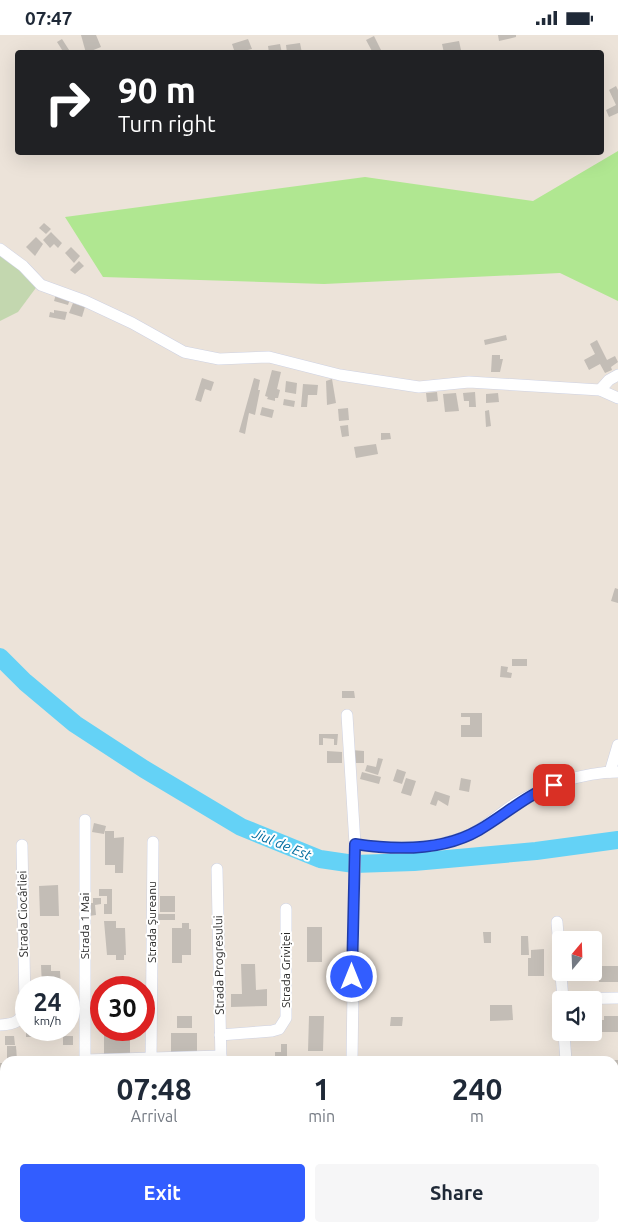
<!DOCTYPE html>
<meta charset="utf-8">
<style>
:root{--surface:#fff;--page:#f6f6f7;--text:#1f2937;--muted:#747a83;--accent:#325dff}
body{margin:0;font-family:Ubuntu,sans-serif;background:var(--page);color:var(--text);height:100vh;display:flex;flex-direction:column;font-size:19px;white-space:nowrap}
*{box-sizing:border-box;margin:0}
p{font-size:16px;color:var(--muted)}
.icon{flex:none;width:28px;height:28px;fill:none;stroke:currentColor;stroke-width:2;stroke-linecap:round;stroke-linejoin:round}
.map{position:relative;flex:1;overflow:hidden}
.details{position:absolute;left:0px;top:1021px;width:619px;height:176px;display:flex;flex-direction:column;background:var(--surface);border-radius:15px 15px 0 0;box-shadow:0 5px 20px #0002}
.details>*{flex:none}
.top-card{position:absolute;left:15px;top:15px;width:589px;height:105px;border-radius:5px;box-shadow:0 5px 20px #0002;background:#202124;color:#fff;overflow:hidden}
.needle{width:32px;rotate:19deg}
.buttons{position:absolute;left:552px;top:896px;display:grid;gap:10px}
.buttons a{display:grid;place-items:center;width:50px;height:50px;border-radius:5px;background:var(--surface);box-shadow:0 5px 20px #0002;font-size:25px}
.speed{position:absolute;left:15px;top:941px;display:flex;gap:10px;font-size:25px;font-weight:700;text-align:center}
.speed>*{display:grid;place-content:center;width:65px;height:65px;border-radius:50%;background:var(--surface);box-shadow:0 5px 20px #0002;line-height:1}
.speed small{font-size:12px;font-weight:400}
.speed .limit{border:8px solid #d22;background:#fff;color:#111}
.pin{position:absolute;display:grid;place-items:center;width:42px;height:42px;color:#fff;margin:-21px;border-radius:10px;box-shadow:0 2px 8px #0006}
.me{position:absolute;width:55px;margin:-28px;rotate:0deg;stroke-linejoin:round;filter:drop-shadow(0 0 4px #0008)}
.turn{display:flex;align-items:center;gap:18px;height:105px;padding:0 20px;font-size:22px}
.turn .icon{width:65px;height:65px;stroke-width:2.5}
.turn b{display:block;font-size:35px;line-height:42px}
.eta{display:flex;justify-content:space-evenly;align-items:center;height:85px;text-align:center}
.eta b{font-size:30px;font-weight:700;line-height:35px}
.primary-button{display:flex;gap:10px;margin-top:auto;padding:10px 20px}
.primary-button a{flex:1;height:58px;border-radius:5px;background:var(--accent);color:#fff;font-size:20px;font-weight:700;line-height:58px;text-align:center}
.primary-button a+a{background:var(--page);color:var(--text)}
.status{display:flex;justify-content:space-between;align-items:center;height:35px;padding:0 25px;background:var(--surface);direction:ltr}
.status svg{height:14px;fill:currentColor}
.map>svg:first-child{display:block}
.green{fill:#b0e791}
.cemetery{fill:#c3d7af}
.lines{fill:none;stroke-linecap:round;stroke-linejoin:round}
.river{stroke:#64d2f6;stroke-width:18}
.building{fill:#c3bdb6}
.minor-casing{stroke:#ced2e3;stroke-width:12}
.tertiary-casing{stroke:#ced2e3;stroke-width:15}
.secondary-casing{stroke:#ced2e3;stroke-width:16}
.path{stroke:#c7c7c7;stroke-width:2;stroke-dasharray:4 2.5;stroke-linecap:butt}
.minor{stroke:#fff;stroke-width:11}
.tertiary{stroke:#fff;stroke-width:14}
.secondary{stroke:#fff;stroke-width:15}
.rail{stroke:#9ba0b4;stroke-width:3}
.route-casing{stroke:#203ca6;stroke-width:12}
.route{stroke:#325dff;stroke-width:9}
.labels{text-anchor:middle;stroke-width:4;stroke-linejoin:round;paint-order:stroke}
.street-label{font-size:12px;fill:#282828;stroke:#fff}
.water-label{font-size:14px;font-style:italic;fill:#056ea0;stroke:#fff}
</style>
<div class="status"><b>07:47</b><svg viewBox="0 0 49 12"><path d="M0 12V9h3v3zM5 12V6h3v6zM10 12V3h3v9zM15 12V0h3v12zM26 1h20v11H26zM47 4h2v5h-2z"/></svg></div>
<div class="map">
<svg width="618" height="1197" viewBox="0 0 618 1197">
<rect width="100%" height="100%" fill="#ece3d9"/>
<path class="green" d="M618,116V266L560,238L324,249L103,242L65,182L365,142L533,166Z"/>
<path class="cemetery" d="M0,217L38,250L18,277L0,286Z"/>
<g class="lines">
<path class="river" d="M0,622L25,647L75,689L144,734L241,792L320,824L354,829L414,827L536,816L618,805"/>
</g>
<g class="building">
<path d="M81,0H96L101,12L86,18Z"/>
<path d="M498,0H516V2L499,6Z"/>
<path d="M374,1L382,17L380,18H373L366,5Z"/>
<path d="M62,4L71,18H64L57,7Z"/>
<path d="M248,4L252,14L235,18L232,9Z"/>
<path d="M459,6L461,15L444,18L442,9Z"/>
<path d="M300,8L302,18H287L286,10Z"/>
<path d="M280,9L282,18H269L268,11Z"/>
<path d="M616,51L618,55V78L609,82L606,75L616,70L609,55Z"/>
<path d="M44,188L51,194L46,199L39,193Z"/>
<path d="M51,197L62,208L58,213L54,209L50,213L43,205Z"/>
<path d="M36,202L43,209L35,221L26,212Z"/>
<path d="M71,212L80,221L74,228L65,218Z"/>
<path d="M79,226L84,231L75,239L70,235Z"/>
<path d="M56,259L70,264L68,270L54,266Z"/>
<path d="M73,268L85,272L82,282L69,278Z"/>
<path d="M54,275L67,277L65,285L49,282L50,277L54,278Z"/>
<path d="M506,300L507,305L485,310L484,305Z"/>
<path d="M597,305L607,325L615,321L618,327L611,332L612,335L605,338L600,329L589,335L584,325L595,319L590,309Z"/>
<path d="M492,320H500V324H503L500,337H491Z"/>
<path d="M272,335L281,337L277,354L280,355L278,363H275V366L267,364L268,362L265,361Z"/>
<path d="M202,343L214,347L211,356L205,354L201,367L195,365Z"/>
<path d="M254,343L260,345L258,355H260L255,380L249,378L245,399L239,397Z"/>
<path d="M332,344L336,368L327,370L326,346Z"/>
<path d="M286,346L297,348L296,359L285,357Z"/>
<path d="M303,349L318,350L317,360H308L307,372H301Z"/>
<path d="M437,357L438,366L427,367L426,358Z"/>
<path d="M475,357L476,372H469V366H464L463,358Z"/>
<path d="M456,358L459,376L445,377L443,359Z"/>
<path d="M498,358L499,367L486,368V359Z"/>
<path d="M284,364L295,366L294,372L283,370Z"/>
<path d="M262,372L274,375L272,383L260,380Z"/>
<path d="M348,373L349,385L339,386L338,374Z"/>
<path d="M489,375L491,391L486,392L485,376Z"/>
<path d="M348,390L349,401L342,402L340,391Z"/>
<path d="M381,398H390L391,404L381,405Z"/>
<path d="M376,409L378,419L356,423L354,412Z"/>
<path d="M615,553L618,554V568L611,566Z"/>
<rect x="512" y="624" width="15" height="7"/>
<path d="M501,631L508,632L507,637L512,638L511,643L500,642Z"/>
<path d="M342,656H354L355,663H342Z"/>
<path d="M461,678H482V702H461V690H470V682H461Z"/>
<path d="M319,699H338L337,710H334V704L323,703V710H319Z"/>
<path d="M351,715L364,716V728H351Z"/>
<path d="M327,716L342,717V728H327Z"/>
<path d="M378,723L383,724L378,740L365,736L367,730L376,732Z"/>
<path d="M397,734L406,737L402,749L393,746Z"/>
<path d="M362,737L381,742L379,749L360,744Z"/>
<path d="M406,743L416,746L411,761L401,758Z"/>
<path d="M461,743L471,745L469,757L459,755Z"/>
<path d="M435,756L450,761L448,771L438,765L436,771L430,769Z"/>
<path d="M94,788L106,791L104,799L92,797Z"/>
<path d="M105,796H114V803L124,802L123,838H115V830H105Z"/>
<path d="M58,850L59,881H40L39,851Z"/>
<path d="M99,854H112V879H104V869H107V861H99Z"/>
<rect x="160" y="861" width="15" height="16"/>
<path d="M93,863H101V869L95,870L96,880L89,881V868H93Z"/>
<rect x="158" y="879" width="17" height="6"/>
<path d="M104,886H116V893H125L126,920H124V925H116V920H107Z"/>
<path d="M182,888H189V894H191V920H182V928H172V893H182Z"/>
<rect x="307" y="892" width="15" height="35"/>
<path d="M483,897H491V908H484Z"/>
<path d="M521,901H528L529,920H521Z"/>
<path d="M544,914V941H528V923H531V915Z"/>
<path d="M241,929H255L256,955L267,954V971L231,972V959H242Z"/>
<path d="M41,930H51V936H60L61,952H42Z"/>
<path d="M602,931H618V947H599L598,935H602Z"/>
<rect x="566" y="938" width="12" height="5"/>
<path d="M490,970H512L513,985L490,986Z"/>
<rect x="177" y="981" width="15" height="12"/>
<path d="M309,981H324L323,1016H308Z"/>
<path d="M604,981H618V997H600V985H604Z"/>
<path d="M391,982H403L402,991H390Z"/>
<rect x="26" y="995" width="24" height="7"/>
<path d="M104,995H115V1000H130V1020H104Z"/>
<path d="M171,998H197V1017L171,1018Z"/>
<path d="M5,1001H14L15,1010H5Z"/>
<rect x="63" y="1001" width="10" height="9"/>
<path d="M281,1009H287V1025H275V1017H281Z"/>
<path d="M7,1011H16L17,1025L7,1026Z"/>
<rect x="614" y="1025" width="4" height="46"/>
<rect x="0" y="1028" width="5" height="17"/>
<rect x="614" y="1133" width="4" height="26"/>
</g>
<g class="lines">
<defs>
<g id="minor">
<path d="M0,214L23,231L41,250L85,266L132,288L184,317L219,324L269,322L340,340L419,352L469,347L600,355L618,363"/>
<path d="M600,355L609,345L618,340"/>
<path d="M347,680L355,809L352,1026"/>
<path d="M610,737L618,710"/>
<path d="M85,785V1026"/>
<path d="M355,809C391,815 434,815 469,800C485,793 498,780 513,770C543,751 582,737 618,737"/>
<path d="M217,834L221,1026"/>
<path d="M557,887L563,965"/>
<path d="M563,964L618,963"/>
<path d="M0,990C16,989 21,987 25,971L22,810"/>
<path d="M564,998L566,1026"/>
<path d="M220,1000L272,996L279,994L286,983V874"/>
<path d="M85,1025L221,1021"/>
<path d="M151,1026L153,807"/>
</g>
<path id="tertiary" d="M614,1173H618"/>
<g id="secondary">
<path d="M0,1130L5,1133"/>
<path d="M208,1197L209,1192"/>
</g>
</defs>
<use href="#minor" class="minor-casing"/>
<use href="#tertiary" class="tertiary-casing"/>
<use href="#secondary" class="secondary-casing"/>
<path class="path" d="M0,1168L5,1169"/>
<use href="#minor" class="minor"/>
<use href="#tertiary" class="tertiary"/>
<use href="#secondary" class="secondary"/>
<path class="rail" d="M0,1196L1,1197"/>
</g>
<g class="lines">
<defs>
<path id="route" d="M352,942L355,809C394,815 443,816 479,795C505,780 526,760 554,750"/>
</defs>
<use href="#route" class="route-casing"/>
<use href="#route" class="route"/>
</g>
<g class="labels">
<g class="street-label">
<text transform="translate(23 879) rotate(-91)" y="4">Strada Ciocârliei</text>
<text transform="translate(152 887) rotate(-90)" y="4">Strada Șureanu</text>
<text transform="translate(85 891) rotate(-90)" y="4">Strada 1 Mai</text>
<text transform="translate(219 930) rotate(-91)" y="4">Strada Progresului</text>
<text transform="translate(286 935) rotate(-90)" y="4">Strada Griviței</text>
</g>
<g class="water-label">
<text transform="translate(282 809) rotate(22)" y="5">Jiul de Est</text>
</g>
</g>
</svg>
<div class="buttons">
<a><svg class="needle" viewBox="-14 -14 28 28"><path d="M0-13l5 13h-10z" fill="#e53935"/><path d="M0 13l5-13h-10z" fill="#747a83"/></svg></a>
<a><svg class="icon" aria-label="sound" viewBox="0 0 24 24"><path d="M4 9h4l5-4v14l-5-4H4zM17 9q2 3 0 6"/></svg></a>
</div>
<div class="speed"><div>24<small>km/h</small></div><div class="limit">30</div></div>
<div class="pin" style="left:554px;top:750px;background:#d93025"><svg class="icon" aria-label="arrive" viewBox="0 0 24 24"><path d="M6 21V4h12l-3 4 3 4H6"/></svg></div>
<svg class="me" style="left:352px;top:942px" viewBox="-20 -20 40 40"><circle r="17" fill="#325dff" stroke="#fff" stroke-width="3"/><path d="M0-11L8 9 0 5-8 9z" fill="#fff"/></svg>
<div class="top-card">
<div class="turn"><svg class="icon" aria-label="right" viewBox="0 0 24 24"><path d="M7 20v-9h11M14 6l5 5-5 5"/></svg><div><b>90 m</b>Turn right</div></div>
</div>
<section class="details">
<div class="eta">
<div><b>07:48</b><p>Arrival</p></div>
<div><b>1</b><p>min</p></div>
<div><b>240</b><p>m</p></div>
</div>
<div class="primary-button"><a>Exit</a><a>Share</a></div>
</section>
</div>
